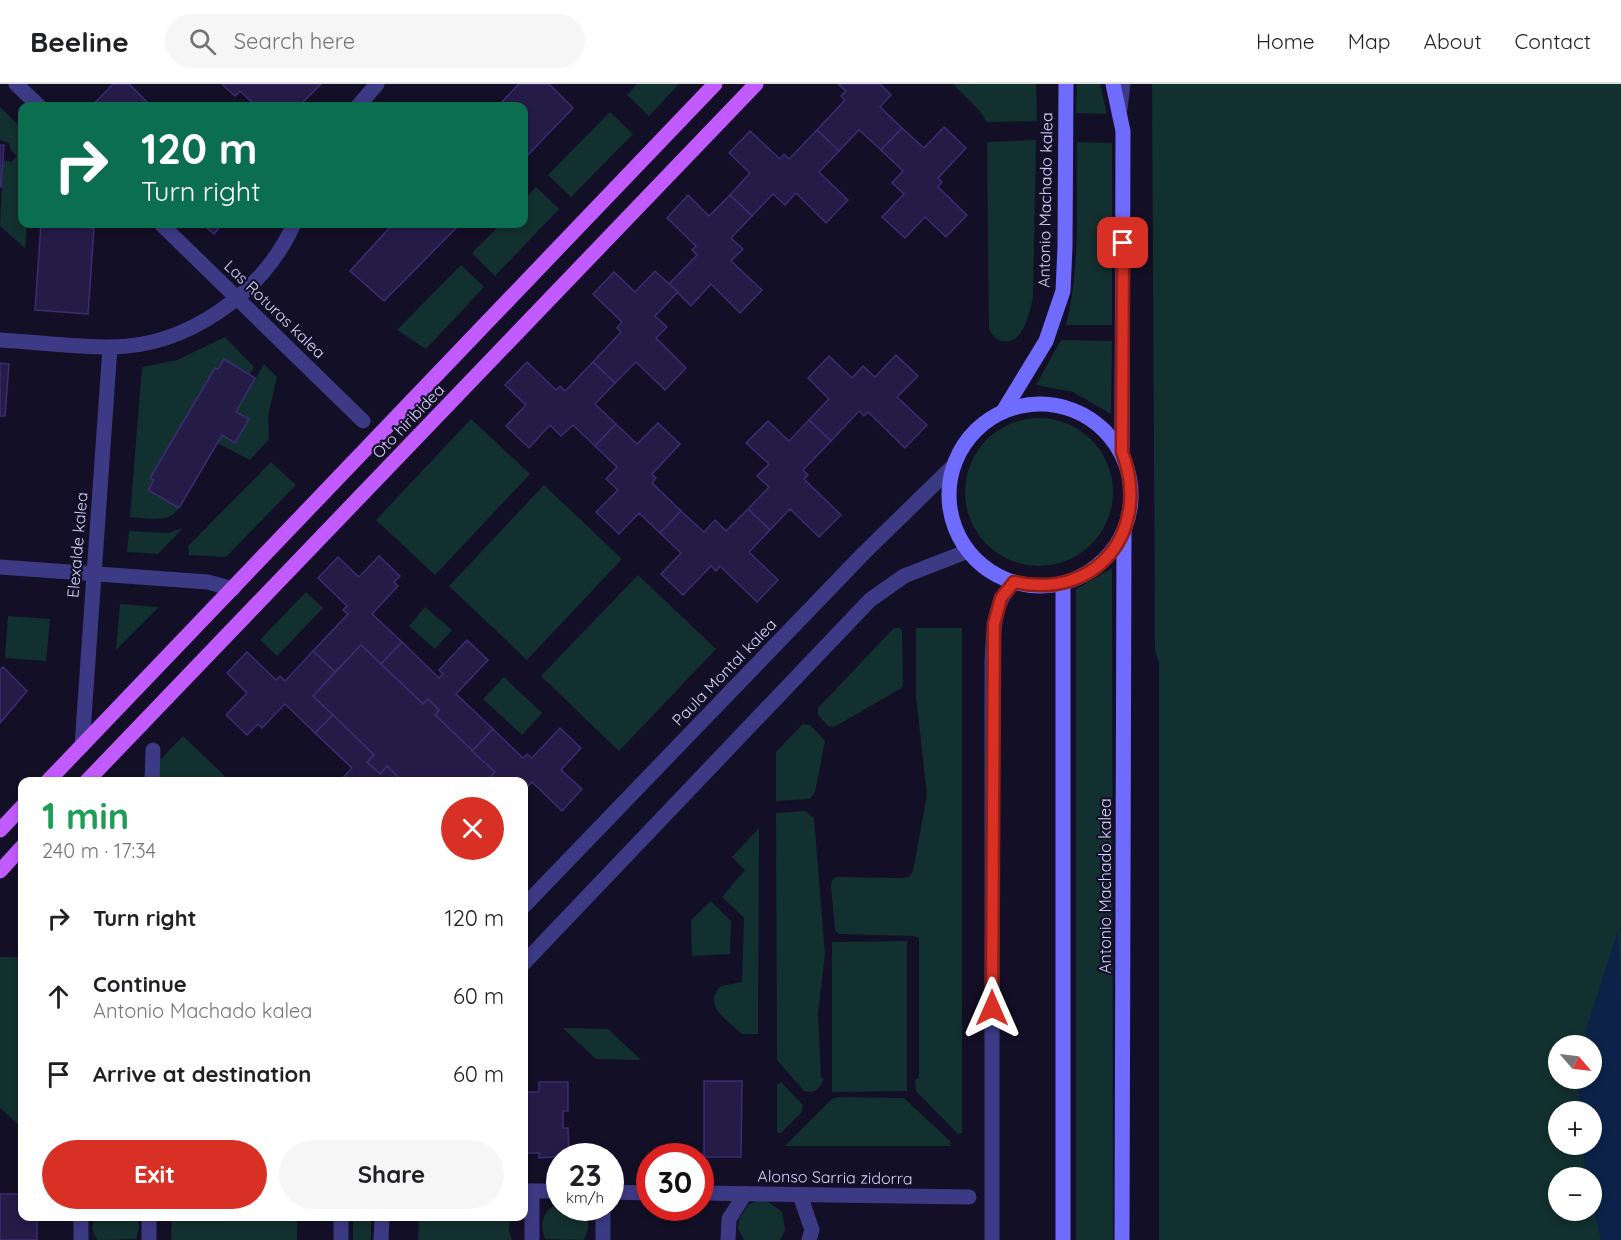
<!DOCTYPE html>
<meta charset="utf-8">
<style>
:root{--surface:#fff;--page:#f6f6f6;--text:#202124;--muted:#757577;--line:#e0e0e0;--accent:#d93025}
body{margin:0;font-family:Quicksand,sans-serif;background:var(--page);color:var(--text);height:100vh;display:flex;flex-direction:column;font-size:22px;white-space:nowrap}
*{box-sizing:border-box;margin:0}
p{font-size:20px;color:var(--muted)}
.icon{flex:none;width:33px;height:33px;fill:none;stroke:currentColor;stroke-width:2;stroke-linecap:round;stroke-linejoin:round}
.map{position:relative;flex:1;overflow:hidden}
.details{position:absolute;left:18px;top:693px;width:510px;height:444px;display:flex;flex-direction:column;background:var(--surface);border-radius:12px;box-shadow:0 3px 9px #0003}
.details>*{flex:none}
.banner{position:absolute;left:18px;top:18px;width:510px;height:126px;border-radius:12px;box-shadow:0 3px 9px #0003;background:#0b6e4f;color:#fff;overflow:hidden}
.needle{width:39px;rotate:118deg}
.fabs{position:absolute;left:1548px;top:951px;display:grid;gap:12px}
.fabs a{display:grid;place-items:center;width:54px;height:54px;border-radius:50%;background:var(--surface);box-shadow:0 3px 9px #0003;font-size:30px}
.speed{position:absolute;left:546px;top:1059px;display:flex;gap:12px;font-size:30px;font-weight:700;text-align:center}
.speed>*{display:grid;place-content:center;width:78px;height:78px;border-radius:50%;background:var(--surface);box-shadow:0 3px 9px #0003;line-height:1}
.speed small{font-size:15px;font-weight:400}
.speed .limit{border:9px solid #d22;background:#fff;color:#111}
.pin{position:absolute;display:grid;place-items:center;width:51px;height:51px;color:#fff;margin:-26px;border-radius:12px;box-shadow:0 3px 9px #0006}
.me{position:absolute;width:66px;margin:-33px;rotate:0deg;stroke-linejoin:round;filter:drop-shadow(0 0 4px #0008)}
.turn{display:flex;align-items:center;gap:21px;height:126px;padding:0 24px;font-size:27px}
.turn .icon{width:78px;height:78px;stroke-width:2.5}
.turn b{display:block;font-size:42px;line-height:51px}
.round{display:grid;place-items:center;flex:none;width:63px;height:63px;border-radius:32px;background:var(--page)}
.summary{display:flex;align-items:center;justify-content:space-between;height:102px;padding:0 24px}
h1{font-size:36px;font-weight:700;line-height:45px;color:#1e9e55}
.button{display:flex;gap:12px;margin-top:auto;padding:12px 24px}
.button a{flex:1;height:69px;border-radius:36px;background:var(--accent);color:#fff;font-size:24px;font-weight:700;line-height:69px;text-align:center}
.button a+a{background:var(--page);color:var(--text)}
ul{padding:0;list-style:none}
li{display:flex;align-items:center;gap:18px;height:78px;padding:0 24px}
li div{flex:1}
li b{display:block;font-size:22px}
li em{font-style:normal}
header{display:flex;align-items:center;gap:36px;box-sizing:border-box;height:84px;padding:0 30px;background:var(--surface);border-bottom:2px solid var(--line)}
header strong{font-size:28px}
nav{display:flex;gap:33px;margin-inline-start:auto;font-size:21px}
.search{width:420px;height:54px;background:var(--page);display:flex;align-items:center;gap:15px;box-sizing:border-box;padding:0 21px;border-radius:33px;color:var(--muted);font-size:22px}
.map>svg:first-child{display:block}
.green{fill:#12302f;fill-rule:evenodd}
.water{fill:#0c2248}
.building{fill:#241b47;stroke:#3b2d73;stroke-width:1.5}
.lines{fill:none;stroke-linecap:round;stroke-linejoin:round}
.street{stroke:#3d3a85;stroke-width:15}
.secondary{stroke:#6f6bff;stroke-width:15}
.primary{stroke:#c25bff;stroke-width:15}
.route-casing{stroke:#8d1f18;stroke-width:15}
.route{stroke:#d93025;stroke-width:10}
.labels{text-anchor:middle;stroke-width:4.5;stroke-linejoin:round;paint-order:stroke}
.street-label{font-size:16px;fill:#d9d4ff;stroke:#130f26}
</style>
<header>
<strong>Beeline</strong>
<div class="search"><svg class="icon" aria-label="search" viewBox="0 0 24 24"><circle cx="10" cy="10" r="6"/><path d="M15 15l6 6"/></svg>Search here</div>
<nav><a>Home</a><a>Map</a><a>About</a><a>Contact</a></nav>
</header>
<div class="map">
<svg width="1621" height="1156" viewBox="0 0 1621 1156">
<rect width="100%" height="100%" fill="#130f26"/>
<g class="green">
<path d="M637,0H679L649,32L627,11Z"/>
<path d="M953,0H1036L1037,37L987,38L979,26Z"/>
<path d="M1077,0H1100L1107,30L1076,29Z"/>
<path d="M1152,0H1621V1156H1159V579L1155,566ZM1558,962H1592V994H1558ZM1558,1028H1592V1060H1558ZM1558,1094H1592V1126H1558Z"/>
<path d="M0,23L22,45V140H27L25,164L0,142L3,76L11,78L17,72L11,67L9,59L0,56Z"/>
<path d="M610,28L633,50L571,113L548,91Z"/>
<path d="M1036,56L1033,214C1029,228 1024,262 1002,257C995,255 992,251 989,244L987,58Z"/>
<path d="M1077,58L1112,59V241H1066C1081,181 1076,119 1077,58Z"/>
<path d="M536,103L559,125L495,192L472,169L501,140H524V116Z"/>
<path d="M461,181L484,203L426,265L397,246Z"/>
<path d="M225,253L254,283L250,290L224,275L218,285L215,284L150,394L154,396L148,406L179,424C169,440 147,434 130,433L142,283L177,276Z"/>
<path d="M1061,256L1112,257L1111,330L1073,308L1036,301Z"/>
<path d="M264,280L277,293L268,332L269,355L250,376L217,359L222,351L235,359L249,335L236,328Z"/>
<circle cx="1039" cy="408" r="74"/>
<path d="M471,335L530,390L435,491L376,436Z"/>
<path d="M271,378L296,401L226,473L189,471L188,462Z"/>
<path d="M544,401L622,475L527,576L449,502Z"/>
<path d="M183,444L158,470L127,468L129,447L168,449Z"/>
<path d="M1112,484L1113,1156H1076V505Z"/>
<path d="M638,491L716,565L619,667L541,592Z"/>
<path d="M306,508L323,524L277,572L260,556Z"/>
<path d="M120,520L159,523L116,566L120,521Z"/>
<path d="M425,523L452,546L435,565L409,542Z"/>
<path d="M8,532L50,535L46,577L5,574Z"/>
<path d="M894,544H900L902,547L903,601L900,605L834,643L828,642L818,631V624Z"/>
<path d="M916,544H962V1049L958,1050L916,1007L915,996L919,994V854L913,852L839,850L835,846L831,803L832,796L836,793L902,794L909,793L913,787L927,711L916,612Z"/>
<path d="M504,593L542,629L522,651L483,615Z"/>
<path d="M803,640L810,641L825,657L815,708L810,715L776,717V668Z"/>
<path d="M183,652L230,697L159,698V677Z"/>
<path d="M805,727L814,734L825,870L818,930L821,994H824C821,1003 815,1011 804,1007L777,976L776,729Z"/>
<path d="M759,744L758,950H742C729,938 701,921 721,902L742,898L744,834L722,813L745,786L732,773Z"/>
<path d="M711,817L731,837L730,870L692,872L691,836Z"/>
<path d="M907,857V1007L832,1008V858Z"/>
<path d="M22,873V1044L0,1024V873Z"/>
<path d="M563,944L608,945L641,976L596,975Z"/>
<path d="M781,998L803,1021L802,1028L781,1049H777V1001Z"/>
<path d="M838,1013L904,1014L951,1058L950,1062H785L832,1015Z"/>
<path d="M758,1117H767L782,1128L785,1146L780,1156H744L738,1145L739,1135L749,1120Z"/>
<path d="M559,1119L560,1124H580C590,1134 590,1144 584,1156L545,1155C539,1139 543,1126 559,1119Z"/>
<path d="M94,1133H138L139,1144L136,1155L97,1156L92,1145Z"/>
<path d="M172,1133H297V1156H171Z"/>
<rect x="353" y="1133" width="18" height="23"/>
<path d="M419,1133H510L509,1147L512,1156H418Z"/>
</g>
<path class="water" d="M1618,846L1621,917V1156H1601L1592,1120V1094L1586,1093L1583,1061L1592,1060V1028L1580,1027L1578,999V995L1592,994V962L1584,961L1587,943Z"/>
<g class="building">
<path d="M113,0H129L151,22H92Z"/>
<path d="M222,0H321L299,22H256L240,7L235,12Z"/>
<path d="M519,0H549L573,24L524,75V22H498Z"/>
<path d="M838,0H880L891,11L880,23L902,44L881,66L859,46L839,67L817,46L845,16L841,12L846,7Z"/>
<path d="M944,43L966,64L938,94L942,98L938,103L967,131L946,153L925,133L905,154L882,133L904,110L892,99L903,87L881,66L902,44L924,64Z"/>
<path d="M817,46L839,67L819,88L848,116L826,139L796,109L785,121L773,110L752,132L730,111L750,89L729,69L750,47L780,75L784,70L789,75Z"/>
<path d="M0,61H4L1,103H0Z"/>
<path d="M688,111L709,132L730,111L752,132L731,154L743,165L731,177L762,206L740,229L711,200L691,222L669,200L697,171L692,166L696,162L667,134Z"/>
<path d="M41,140L94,144L88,230L35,226Z"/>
<path d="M41,140H95L94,144Z"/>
<path d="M203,140H222L214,150Z"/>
<path d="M393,140H460L384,217L350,187Z"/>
<path d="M655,187L678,208L655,232L667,243L656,254L686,284L665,306L636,278L615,299L593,278L621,248L617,244L622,238L593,210L614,188L635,208Z"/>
<path d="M896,271L918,292L897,313L927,341L905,364L868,328L864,332L859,327L831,357L809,336L829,315L808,294L829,272L852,294L863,282L875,293Z"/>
<path d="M224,275L255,294L236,328L249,335L235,359L222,351L179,424L148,406L154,396L150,394L215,284L218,285Z"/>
<path d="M527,278L556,306L560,302L565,307L593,278L615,299L595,320L616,340L595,362L573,341L561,352L550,341L529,364L506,342L526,321L505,301Z"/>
<path d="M0,279L9,280L5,332H0Z"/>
<path d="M809,336L831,357L803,386L808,391L804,395L841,431L819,453L790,425L770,446L748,425L769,403L757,392L769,380L746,359L768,337L789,357Z"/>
<path d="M658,339L680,360L652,390L656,394L652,399L681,427L660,449L639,429L619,450L596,428L618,406L606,395L617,383L595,362L616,340L637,360Z"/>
<path d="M748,425L770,446L749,468L778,496L757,518L720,482L716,487L711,482L683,511L661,490L681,469L660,449L681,427L704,448L715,436L726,447Z"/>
<path d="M379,472L400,492L394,498L398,502L372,530L402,558L381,580L361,561L335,588L313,567L348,530L343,526L347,522L318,494L338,473L359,493Z"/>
<path d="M467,556L488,576L456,610L493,645L472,667L435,631L439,626L428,615L423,620L381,580L402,558L439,594L443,590L439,586Z"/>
<path d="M361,561L423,620L428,615L439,626L435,631L495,688L486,698H403L387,682L380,690L367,678L374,671L313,612Z"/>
<path d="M313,567L335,588L313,612L333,631L315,649L285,620L262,644L258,640L247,651L226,631L247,609L227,589L247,568L276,596L280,592L285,597Z"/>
<path d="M3,583L27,607L0,639V586Z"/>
<path d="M333,631L374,671L367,678L380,690L387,682L403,698H339L352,684L315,649Z"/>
<path d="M560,644L581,664L561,686L582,705L562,727L532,698L528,702L524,698H486L495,688L472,667L493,645L523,674L527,670L532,674Z"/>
<path d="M704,997H742L741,1073H704Z"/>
<path d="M539,998H568V1027H563V1044H568L569,1072L539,1074V1069H524V1008H539Z"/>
<path d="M0,1110H22V1132L37,1134V1156H0Z"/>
</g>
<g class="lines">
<g class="street">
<path d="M16,0L39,22"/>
<path d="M358,22L377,0"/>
<path d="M1120,25L1123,0"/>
<path d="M161,140L363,337"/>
<path d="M0,256C36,258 73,263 110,263C187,263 263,209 294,140"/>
<path d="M0,483L208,498L233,505"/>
<path d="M82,662L110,263"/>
<path d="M152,698L153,666"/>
<path d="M524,822L864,469L954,381"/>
<path d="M524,879L870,516L904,492L968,467"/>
<path d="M524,1107H560"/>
<path d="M610,1108L650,1109"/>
<path d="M700,1109L969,1113"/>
<path d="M800,1111L812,1146L809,1156"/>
<path d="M603,1124V1156"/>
<path d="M81,1132V1156"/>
<path d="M341,1132V1156"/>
<path d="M149,1156V1132"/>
<path d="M381,1156L382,1132"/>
<path d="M532,1156V1107"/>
<path d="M728,1156L729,1135L745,1110"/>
<path d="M992,1156V576C994,547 992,520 1014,498"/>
</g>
<g class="secondary">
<path d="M1113,0L1123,47L1122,368"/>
<circle cx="1040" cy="411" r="91"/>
<path d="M1004,326L1046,257L1063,207L1065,163L1066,0"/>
<path d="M1063,1156V499"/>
<path d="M1122,1156L1124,449"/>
</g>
<g class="primary">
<path d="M47,698L715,0"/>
<path d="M86,698L756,0"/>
<path d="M0,746L22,723"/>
<path d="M0,787L22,763"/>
</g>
</g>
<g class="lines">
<defs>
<path id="route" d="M992,924L994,540L1001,514L1014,498C1098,517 1152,445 1122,368L1123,159"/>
</defs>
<use href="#route" class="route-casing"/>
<use href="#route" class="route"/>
</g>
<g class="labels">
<g class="street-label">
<text transform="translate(1045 116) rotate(-89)" y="6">Antonio Machado kalea</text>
<text transform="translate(275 225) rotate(44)" y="6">Las Roturas kalea</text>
<text transform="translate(408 337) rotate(-46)" y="6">Oto hiribidea</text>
<text transform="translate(77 461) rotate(-85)" y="6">Elexalde kalea</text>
<text transform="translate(724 588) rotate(-46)" y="6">Paula Montal kalea</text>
<text transform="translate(1105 802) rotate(-90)" y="6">Antonio Machado kalea</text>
<text transform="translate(835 1093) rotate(1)" y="6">Alonso Sarria zidorra</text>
</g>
</g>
</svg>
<div class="fabs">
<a><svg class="needle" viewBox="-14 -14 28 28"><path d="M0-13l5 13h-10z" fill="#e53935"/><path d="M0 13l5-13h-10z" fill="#757577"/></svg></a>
<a>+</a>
<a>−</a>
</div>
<div class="speed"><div>23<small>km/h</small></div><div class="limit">30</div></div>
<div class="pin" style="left:1123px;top:159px;background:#d93025"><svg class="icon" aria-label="arrive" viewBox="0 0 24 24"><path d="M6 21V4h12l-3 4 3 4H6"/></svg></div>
<svg class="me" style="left:992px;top:924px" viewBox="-20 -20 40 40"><path d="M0-17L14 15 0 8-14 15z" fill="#d93025" stroke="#fff" stroke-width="4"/></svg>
<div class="banner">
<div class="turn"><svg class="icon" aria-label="right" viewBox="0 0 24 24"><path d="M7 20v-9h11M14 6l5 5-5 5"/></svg><div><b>120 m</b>Turn right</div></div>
</div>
<section class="details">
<div class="summary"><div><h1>1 min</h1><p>240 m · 17:34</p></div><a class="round" style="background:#d93025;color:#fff"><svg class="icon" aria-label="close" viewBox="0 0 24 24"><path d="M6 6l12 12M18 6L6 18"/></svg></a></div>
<ul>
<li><svg class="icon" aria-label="right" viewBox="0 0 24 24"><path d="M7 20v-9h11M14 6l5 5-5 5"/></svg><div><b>Turn right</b></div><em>120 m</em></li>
<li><svg class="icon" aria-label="ahead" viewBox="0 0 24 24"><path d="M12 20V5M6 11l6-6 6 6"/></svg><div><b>Continue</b><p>Antonio Machado kalea</p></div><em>60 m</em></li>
<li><svg class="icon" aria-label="arrive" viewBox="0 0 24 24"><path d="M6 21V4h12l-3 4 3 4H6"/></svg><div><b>Arrive at destination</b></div><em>60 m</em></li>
</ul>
<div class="button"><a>Exit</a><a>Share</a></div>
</section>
</div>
